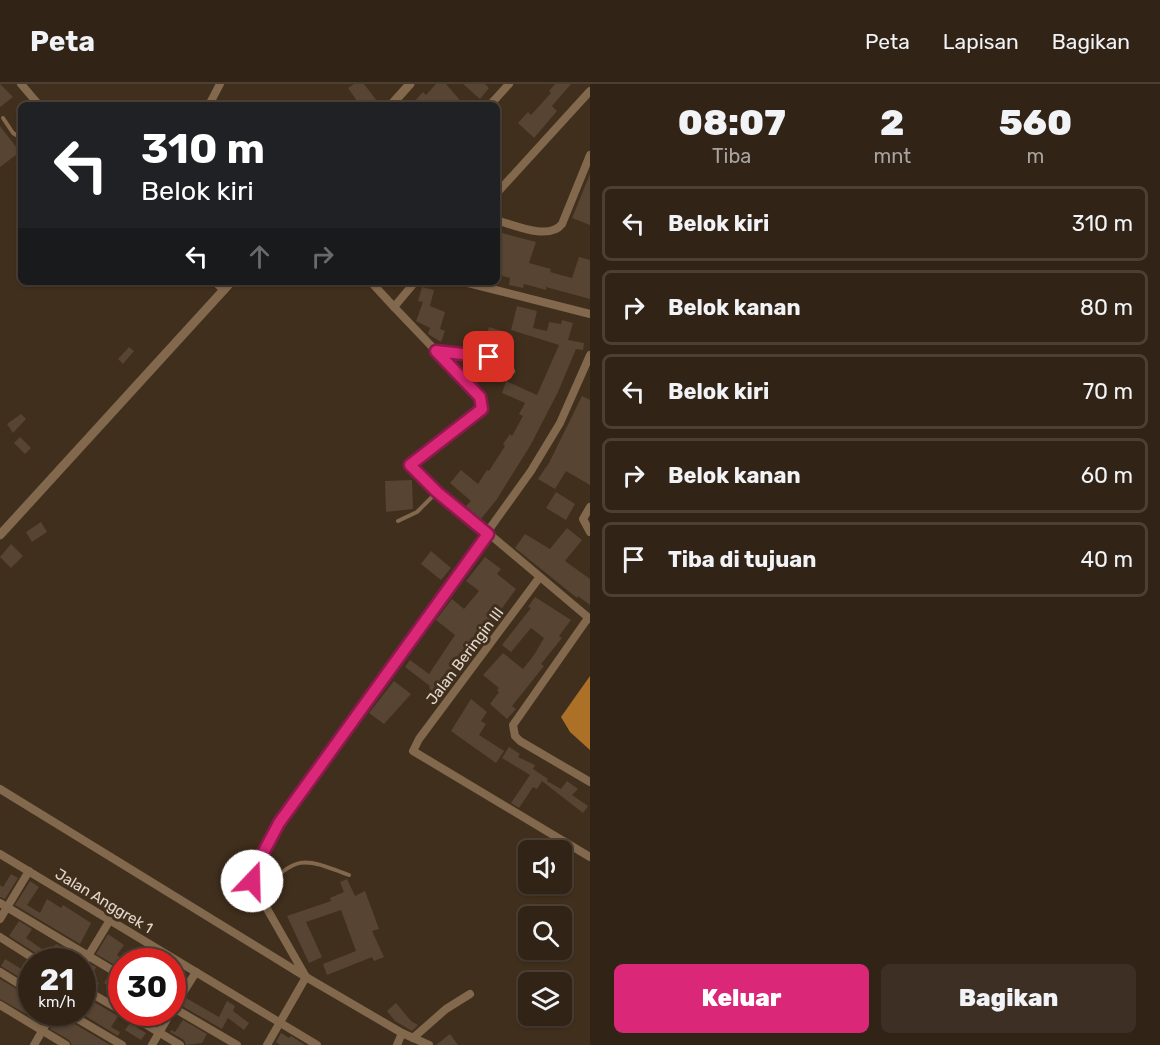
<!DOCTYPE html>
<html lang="id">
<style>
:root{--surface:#312316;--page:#3d2f23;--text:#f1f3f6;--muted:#a8a4a1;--line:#4c4035;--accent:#db2777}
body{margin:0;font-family:Rubik,sans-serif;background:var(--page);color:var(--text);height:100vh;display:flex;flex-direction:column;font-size:22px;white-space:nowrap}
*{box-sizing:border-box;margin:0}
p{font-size:20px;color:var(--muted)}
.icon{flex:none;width:33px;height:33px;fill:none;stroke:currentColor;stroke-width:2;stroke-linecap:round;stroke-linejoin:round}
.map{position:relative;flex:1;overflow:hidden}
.side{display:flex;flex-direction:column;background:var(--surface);width:570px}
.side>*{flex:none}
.hud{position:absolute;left:18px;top:18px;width:482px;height:183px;border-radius:9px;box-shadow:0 2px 4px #0004,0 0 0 2px var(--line);background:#202124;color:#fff;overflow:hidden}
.tools{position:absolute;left:518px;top:756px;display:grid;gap:12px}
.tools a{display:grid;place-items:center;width:54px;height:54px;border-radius:9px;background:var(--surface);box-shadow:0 2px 4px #0004,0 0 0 2px var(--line);font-size:30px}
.speed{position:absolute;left:18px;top:864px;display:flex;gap:12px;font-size:30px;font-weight:700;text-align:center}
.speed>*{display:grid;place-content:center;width:78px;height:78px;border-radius:50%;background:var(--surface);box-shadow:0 2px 4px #0004,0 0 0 2px var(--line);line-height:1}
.speed small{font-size:15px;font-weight:400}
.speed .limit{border:9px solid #d22;background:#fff;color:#111}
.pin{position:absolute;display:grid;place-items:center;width:51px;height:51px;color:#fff;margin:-26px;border-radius:12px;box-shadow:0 3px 9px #0006}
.me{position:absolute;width:66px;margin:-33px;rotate:21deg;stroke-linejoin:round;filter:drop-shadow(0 0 4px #0008)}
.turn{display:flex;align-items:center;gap:21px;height:126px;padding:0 24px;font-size:27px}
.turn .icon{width:78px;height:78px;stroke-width:2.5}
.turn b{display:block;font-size:42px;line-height:51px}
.lanes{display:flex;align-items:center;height:57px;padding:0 24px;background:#0003;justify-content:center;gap:30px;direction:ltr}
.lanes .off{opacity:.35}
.eta{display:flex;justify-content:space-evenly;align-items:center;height:102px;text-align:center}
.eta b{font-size:36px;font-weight:800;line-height:42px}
.action{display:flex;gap:12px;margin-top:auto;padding:12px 24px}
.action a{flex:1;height:69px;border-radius:9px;background:var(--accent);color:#fff;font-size:24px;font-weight:800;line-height:69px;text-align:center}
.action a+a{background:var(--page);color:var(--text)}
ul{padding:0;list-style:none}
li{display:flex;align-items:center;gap:18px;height:75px;margin:0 12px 9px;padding:0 12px;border:3px solid var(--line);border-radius:9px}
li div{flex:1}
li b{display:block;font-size:22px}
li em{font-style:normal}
header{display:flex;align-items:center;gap:36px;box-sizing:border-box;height:84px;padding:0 30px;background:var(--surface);border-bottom:2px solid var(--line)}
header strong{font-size:28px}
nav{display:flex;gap:33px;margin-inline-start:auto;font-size:21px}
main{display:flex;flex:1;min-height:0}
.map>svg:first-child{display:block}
.water{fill:#ad7027}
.building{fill:#574432}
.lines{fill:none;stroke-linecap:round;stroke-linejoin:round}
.service{stroke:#82684d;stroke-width:4}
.minor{stroke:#82684d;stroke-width:8}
.tertiary{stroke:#82684d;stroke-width:9}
.route-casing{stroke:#8e194d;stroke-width:15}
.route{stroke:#db2777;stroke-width:10}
.labels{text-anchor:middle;stroke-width:6;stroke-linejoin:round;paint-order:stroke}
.street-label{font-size:15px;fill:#e3d8cd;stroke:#412f1d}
</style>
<header>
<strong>Peta</strong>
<nav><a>Peta</a><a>Lapisan</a><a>Bagikan</a></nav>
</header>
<main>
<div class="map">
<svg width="590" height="961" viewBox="0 0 590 961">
<rect width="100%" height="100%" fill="#412f1d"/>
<path class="water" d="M590,592V666L570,648L561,633Z"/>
<g class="building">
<path d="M0,0L13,13L0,23Z"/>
<path d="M354,0H364L380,21H360L348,4Z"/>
<path d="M436,0H446L464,21H418L414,18L423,8L426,11Z"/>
<path d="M463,0H485L489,4L480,15Z"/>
<path d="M555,0H571L552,22L557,27L534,54L518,39L528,28L531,31L551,9L549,7Z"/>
<path d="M0,42L20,68L0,83Z"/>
<path d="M590,90V141L572,134Z"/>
<path d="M498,148L536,158L529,179L551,185L550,188L572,194L579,173L590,176V215L546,203V206L524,200L523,204L509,201L510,194L496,190Z"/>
<path d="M422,203L434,206L430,222L445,228L440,245L445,247L441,258L428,250L430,244L416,237L423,218L418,217Z"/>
<path d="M517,222L537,227L533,244L547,247L549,238L561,240L562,236L573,239L568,256L584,259L583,266L576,265L558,308L530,362L497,415L481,435L466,422L471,417L450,399L461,386L478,400L487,386L489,387L505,362L503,360L510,350L512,352L523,332L519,330L525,319L502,309L506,297L537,311L559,261L511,246Z"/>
<path d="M489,243L505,248L498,270L483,265Z"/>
<path d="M129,263L134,267L123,280L118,275Z"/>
<path d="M582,312L590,316V401L566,387L555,405L538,395L549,379Z"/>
<path d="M21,330L26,335L13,349L7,340Z"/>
<path d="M20,353L31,364L25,370L14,359Z"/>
<path d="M412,396L413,425L386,428L385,397Z"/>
<path d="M556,408L575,420L566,436L546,424Z"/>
<path d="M41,438L47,448L32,458L26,448Z"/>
<path d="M567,444L582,456L565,477L590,495V521L578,512L577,514L515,464L525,450L550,465Z"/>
<path d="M11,460L23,472L11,484L0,473Z"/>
<path d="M431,467L451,484L441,496L421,480Z"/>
<path d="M485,473L501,485L497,490L516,505L438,613L429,604L430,602L405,583L410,576L429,590L455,551L436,536L452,515L464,525L479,507L466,497Z"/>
<path d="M535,513L571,536L559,552L562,554L541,580L544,582L512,622L516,625L507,635L490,620L499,608L497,606L499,604L483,591L503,569L523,585L534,571L544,554L531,544L511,568L502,561L531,524L528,523Z"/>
<path d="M394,597L411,610L384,640L369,629Z"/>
<path d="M471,615L487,628L481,637L486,640L479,651L504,667L496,679L451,647Z"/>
<path d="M509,663L520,670L518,673L535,681L533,685L548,695L547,697L561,705L567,697L578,705L572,711L588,722L583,729L542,697L537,705L533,703L519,724L511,719L530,691L502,674Z"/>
<path d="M11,790L18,794L5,815L0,813V801L3,803Z"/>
<path d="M347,795L355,812L365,807L379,845L372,847L384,873L374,877L372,873L327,891L323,880L356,867L341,826L306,838L322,873L309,879L287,832L331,817L330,814L344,808L340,798Z"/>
<path d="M30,797L39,803L27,821L40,829L47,815L61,824L63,821L91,839L80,860L15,821Z"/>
<path d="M19,837L32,845L26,854L49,870L56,860L72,869L67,878H45L42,873L9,852Z"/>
<path d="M108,850L124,861L117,871L120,873L122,871V885L96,870Z"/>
<path d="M5,875L23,886L19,893L1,882Z"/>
<path d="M90,880L96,883L91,894L99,899L96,905L82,898V888Z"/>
<path d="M109,891L122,898L118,908L104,899Z"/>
<path d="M0,895L32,914V928H45L40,938L0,915Z"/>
<path d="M82,911L118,932L111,943L120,948L118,952L79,928H82Z"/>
<path d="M186,914L219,933L227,917L235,922L233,927L249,939L244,946L228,934L222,945L182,922Z"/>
<path d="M396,919L411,937L418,941L412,947L395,937L387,927Z"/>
<path d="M60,928L63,933L110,961H72L69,956L50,945Z"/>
<path d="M183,936L207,950L202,959L186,961L184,956L170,948L171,946L175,948Z"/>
<path d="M130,939L146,949L141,956L125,946Z"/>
<path d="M281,949L289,954L291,952L305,961H280L276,958Z"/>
<path d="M450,950L458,961H436Z"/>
</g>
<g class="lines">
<g class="service">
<path d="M3,34L13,49L21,54"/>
<path d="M398,437L417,428L437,408"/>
<path d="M259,808C299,772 299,772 349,791"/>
</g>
<g class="minor">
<path d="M21,0L39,21"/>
<path d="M209,21L220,0"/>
<path d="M490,21L509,0"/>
<path d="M496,110L590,7"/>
<path d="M496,136C514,141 549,157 562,140L590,71"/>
<path d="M215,198L224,206"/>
<path d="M371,198L394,223L415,198"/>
<path d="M464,198L590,230"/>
<path d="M394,223L480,313L482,325L412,377L411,384L590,535"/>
<path d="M436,267C459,268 495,267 511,287"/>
<path d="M590,423L583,435L590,448"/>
<path d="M539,494L419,655L413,667L590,773"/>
<path d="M588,534L513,641L515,652L520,657L590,698"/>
<path d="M0,705L306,893L402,949L429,961"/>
<path d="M0,770L317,961"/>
<path d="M0,819L122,892"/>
<path d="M0,835L29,787"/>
<path d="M0,853L39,878"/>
<path d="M82,882L110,836"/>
<path d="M0,888L32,908"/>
<path d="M82,904L122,927"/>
<path d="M0,921L66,961"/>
<path d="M172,923L237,961"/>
<path d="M172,926L196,888"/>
<path d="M66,928L122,961"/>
<path d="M125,928L180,961"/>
<path d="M413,954L446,925L470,910"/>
<path d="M34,961L53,928"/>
<path d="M152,961L171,928"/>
<path d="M267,961L306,893L258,809L252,797V790L279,739L302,706L531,387L560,339L590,271"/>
<path d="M397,961L402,949"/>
</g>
<g class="tertiary">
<path d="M391,21L410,0"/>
<path d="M0,451L231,198"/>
</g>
</g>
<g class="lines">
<defs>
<path id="route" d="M252,797V790L279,739L488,450L437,408L410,381L482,325L480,313L436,267L489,273"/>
</defs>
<use href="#route" class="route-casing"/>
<use href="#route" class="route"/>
</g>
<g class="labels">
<g class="street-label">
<text transform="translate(465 572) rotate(-53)" y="5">Jalan Beringin III</text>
<text transform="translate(104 817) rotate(31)" y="5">Jalan Anggrek 1</text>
</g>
</g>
</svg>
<div class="tools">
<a><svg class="icon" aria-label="sound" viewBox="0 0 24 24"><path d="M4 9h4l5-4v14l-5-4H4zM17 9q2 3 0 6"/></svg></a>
<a><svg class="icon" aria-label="search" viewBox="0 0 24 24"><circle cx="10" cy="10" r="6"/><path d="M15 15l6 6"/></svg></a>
<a><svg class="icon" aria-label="layers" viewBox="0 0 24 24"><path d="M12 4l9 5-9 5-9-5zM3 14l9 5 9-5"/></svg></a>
</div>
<div class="speed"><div>21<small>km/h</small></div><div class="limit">30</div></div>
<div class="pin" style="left:489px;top:273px;background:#d93025"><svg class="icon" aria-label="arrive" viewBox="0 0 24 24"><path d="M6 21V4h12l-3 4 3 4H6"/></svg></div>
<svg class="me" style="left:252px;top:797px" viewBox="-20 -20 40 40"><circle r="19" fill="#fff"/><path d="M0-13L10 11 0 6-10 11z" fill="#db2777"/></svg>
<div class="hud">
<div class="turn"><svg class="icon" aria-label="left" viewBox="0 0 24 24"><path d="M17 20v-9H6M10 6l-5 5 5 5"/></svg><div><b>310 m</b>Belok kiri</div></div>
<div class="lanes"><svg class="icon" aria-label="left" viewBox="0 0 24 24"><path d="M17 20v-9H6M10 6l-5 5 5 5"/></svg><svg class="icon off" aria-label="ahead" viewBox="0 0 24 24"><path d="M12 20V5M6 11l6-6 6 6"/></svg><svg class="icon off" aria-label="right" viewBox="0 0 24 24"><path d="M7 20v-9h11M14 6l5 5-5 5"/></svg></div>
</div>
</div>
<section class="side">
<div class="eta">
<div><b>08:07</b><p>Tiba</p></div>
<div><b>2</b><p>mnt</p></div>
<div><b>560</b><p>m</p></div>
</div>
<ul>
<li><svg class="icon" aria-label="left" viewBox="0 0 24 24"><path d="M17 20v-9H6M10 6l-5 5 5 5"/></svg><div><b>Belok kiri</b></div><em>310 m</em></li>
<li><svg class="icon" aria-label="right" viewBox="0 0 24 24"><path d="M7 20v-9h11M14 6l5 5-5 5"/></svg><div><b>Belok kanan</b></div><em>80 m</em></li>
<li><svg class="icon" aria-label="left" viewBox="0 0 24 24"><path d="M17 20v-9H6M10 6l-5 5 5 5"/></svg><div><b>Belok kiri</b></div><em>70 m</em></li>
<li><svg class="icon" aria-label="right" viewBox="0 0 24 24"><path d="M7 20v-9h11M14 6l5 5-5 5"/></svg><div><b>Belok kanan</b></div><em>60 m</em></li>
<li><svg class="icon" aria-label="arrive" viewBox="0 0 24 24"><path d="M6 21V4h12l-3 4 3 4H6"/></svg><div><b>Tiba di tujuan</b></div><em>40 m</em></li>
</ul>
<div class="action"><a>Keluar</a><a>Bagikan</a></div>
</section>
</main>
